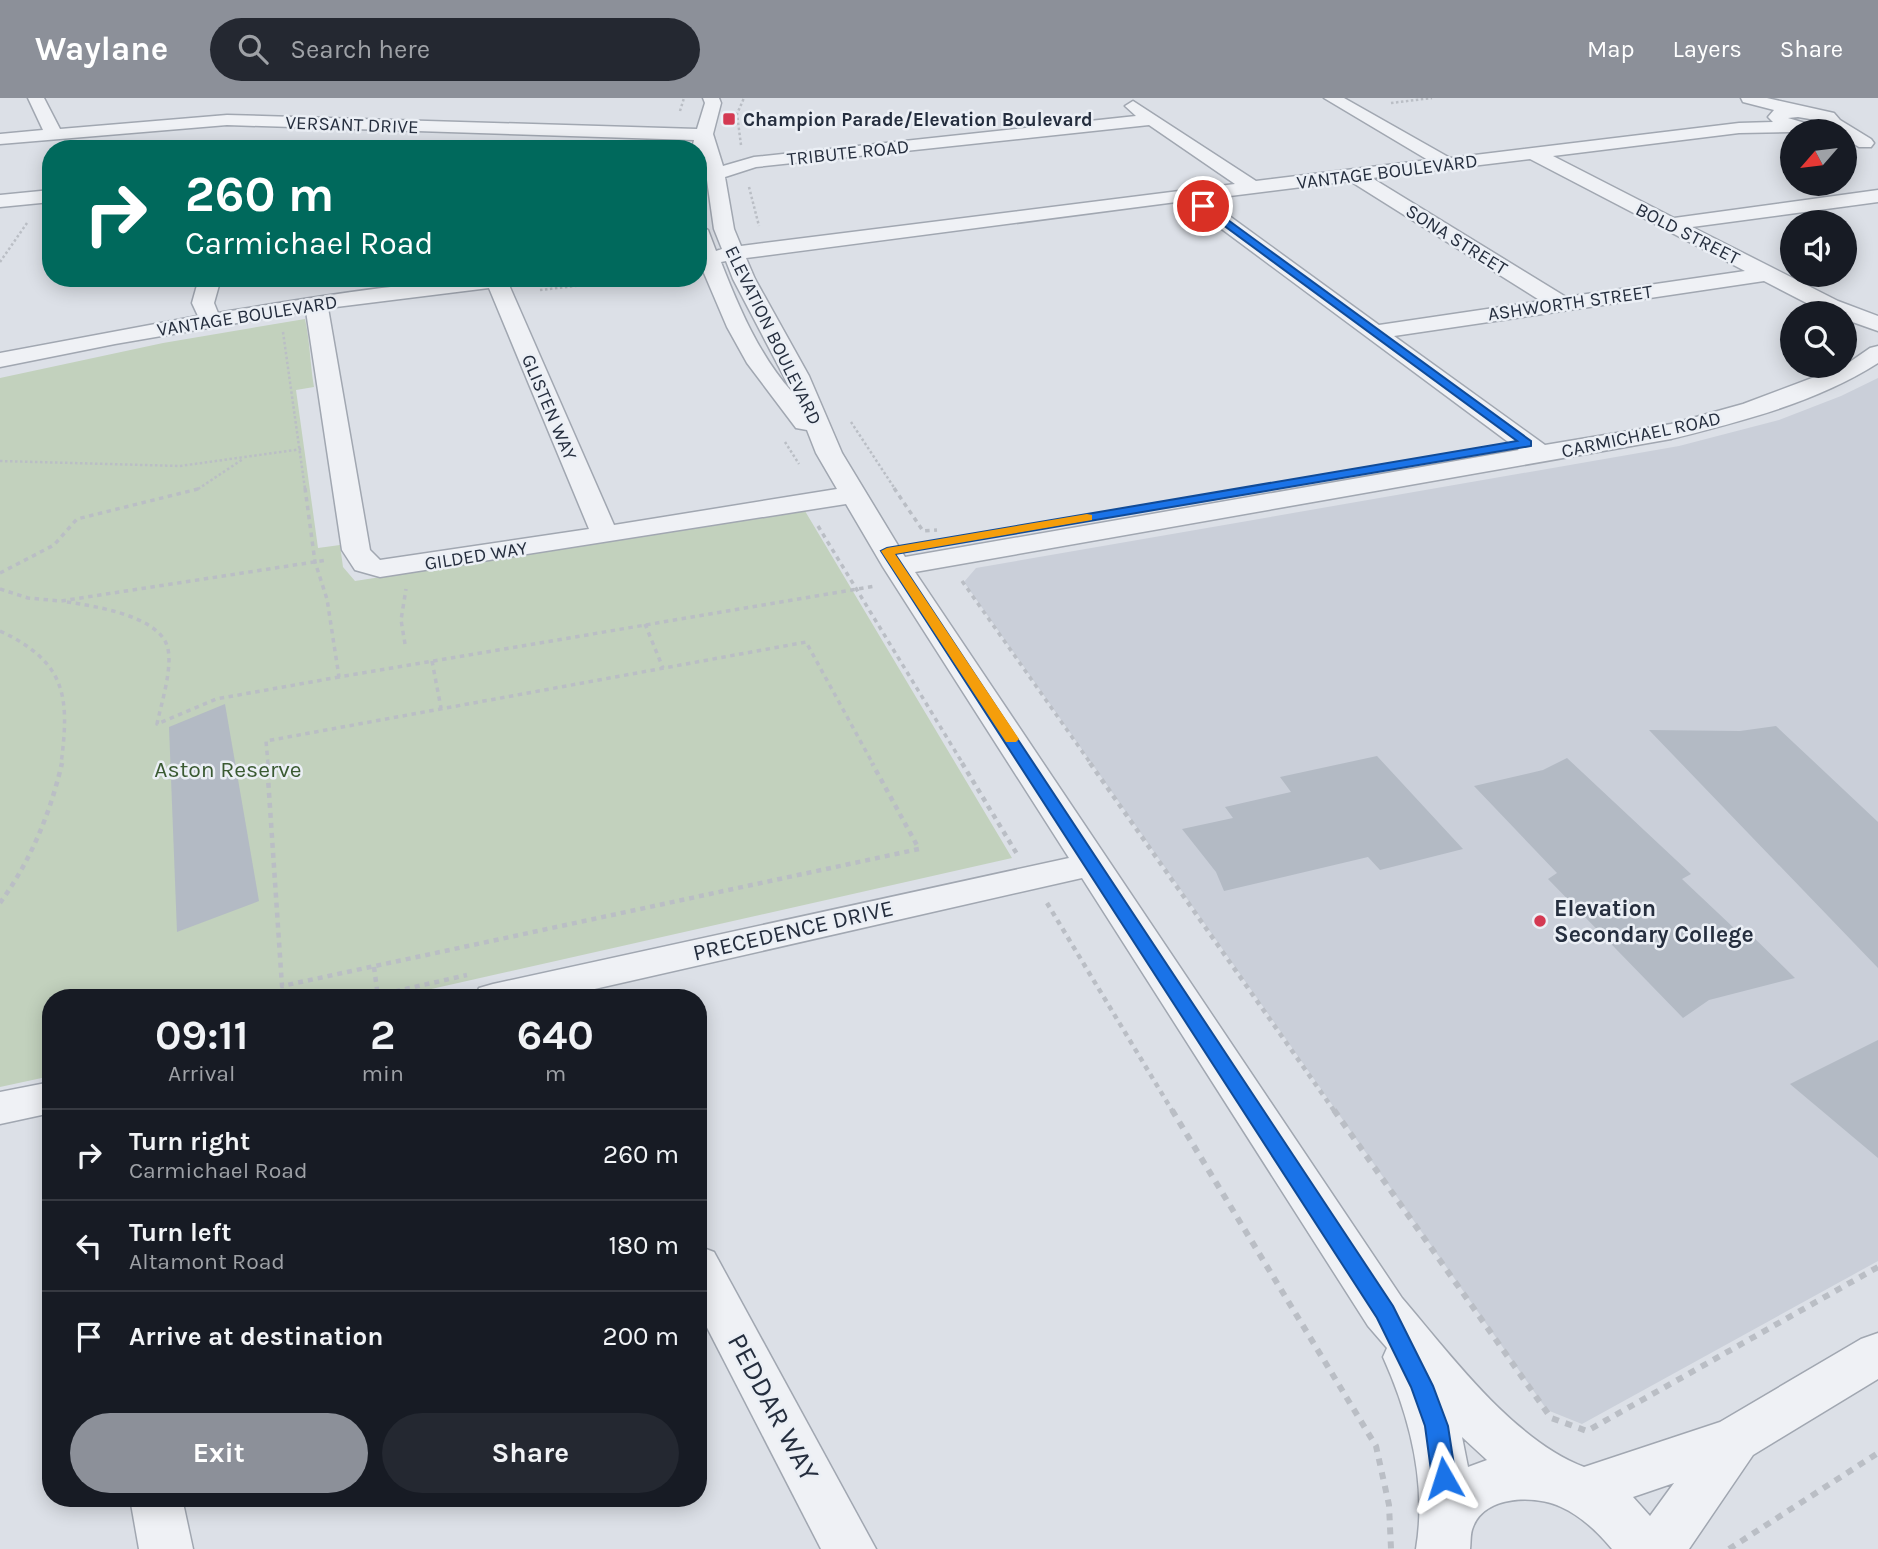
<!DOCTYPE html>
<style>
:root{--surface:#171b24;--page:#242831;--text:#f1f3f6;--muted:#9ea1a6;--line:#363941;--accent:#8c9099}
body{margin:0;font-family:Karla,sans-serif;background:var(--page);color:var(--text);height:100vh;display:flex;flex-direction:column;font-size:26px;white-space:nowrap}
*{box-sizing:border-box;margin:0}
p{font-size:23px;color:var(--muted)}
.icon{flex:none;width:38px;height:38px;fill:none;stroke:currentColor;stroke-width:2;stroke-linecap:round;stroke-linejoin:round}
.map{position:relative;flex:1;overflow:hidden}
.panel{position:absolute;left:42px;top:891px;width:665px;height:518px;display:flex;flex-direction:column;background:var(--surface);border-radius:28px;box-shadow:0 4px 18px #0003}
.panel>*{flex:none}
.guide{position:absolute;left:42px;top:42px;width:665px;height:147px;border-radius:28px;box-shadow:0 4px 18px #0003;background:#00695c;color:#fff;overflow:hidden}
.needle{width:46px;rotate:242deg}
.tools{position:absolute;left:1780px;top:21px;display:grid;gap:14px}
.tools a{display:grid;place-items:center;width:77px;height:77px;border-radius:50%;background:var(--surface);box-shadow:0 4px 18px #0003;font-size:35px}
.pin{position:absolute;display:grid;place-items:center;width:60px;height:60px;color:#fff;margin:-30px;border:4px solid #fff;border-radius:50%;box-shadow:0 2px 7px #0007}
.me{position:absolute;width:77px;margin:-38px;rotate:354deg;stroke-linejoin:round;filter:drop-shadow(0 0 5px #0008)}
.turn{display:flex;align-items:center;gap:24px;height:147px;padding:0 28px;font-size:32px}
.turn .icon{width:91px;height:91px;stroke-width:2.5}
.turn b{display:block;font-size:49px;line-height:60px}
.eta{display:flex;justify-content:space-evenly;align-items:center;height:119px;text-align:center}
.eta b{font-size:42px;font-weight:700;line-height:49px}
.primary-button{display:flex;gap:14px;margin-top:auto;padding:14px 28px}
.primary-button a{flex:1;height:80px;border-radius:42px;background:var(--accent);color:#fff;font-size:28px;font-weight:700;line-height:80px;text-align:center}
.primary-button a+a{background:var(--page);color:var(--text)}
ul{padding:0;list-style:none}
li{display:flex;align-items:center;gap:21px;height:91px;padding:0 28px;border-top:2px solid var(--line)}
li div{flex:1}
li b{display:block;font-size:26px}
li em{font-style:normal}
header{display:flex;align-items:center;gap:42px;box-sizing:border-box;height:98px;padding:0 35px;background:var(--accent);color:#fff}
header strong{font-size:33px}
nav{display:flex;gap:38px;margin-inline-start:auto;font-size:24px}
.search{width:490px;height:63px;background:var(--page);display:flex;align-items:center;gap:18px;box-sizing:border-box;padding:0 24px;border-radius:38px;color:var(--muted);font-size:26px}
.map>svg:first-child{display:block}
.built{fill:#cacfd9}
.green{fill:#c2d1bd}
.building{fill:#b3bac4}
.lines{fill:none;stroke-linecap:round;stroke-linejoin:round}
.minor-casing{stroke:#a1a7b1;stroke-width:3}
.path-far3{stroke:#babec5;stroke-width:2.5;stroke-dasharray:2.5 2.5;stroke-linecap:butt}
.path-far2{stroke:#babec5;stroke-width:3.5;stroke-dasharray:4.5 4.5;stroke-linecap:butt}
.path-far1{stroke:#babec5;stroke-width:4.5;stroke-dasharray:5 5;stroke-linecap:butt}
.path{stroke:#babec5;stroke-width:6;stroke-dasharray:7 7;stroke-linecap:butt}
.minor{fill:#eff1f5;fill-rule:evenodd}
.route{fill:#1a73e8;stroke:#114b97;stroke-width:2}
.slow{fill:#f59e0b}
.poi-dot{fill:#d43952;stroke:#ebeff5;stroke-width:2.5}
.labels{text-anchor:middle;stroke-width:5;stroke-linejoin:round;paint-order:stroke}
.far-poi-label{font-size:19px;font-weight:bold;fill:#252e3e;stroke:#ebeff5;text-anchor:start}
.far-street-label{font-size:19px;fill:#252e3e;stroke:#ebeff5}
.park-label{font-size:23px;fill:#3a5a32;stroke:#ebeff5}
.poi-label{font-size:23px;font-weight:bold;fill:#252e3e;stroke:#ebeff5;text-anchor:start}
.street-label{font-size:23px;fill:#252e3e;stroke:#ebeff5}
.near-street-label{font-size:28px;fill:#252e3e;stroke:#ebeff5}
</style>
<header>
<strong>Waylane</strong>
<div class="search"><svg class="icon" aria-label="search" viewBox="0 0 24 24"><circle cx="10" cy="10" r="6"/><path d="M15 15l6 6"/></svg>Search here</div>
<nav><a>Map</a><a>Layers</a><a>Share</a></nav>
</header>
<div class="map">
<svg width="1878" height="1451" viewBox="0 0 1878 1451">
<rect width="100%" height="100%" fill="#dce0e7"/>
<path class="built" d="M1878,280V1163L1582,1326L1547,1312L964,484L976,470L1679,348L1779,322L1841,298Z"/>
<path class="green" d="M305,221C310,244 310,265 314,289L296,292L318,450L340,447L343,469L355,483L805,413L1012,760L396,899L51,900V978L0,989V280L163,245Z"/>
<g class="building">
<path d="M225,606L259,803L177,834L169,629Z"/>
<path d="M1776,628L1878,724V870L1649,632L1740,633Z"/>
<path d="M1377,658L1463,751L1380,772L1368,759L1224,793L1216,774L1182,731L1233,720L1225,709L1291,694L1280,679Z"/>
<path d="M1567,660L1691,776L1682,781L1735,831L1744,830L1795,880L1709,902L1683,920L1548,781L1557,775L1474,688L1543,672Z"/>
<path d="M1878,942V1060L1790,986Z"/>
</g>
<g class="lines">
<defs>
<g id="minor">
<path d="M28,0H44L60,31L227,17L697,31L705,5L703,0H719L721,5L713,36L723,68L754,59L1136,18L1125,8L1133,3L1256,83L1428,62L1324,0H1344L1450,60L1739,25L1773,24L1768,19L1774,12L1743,4L1741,0H1767L1834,15L1840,22L1871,41L1874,45L1871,49H1859L1844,40V33L1739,35L1553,58L1674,120L1878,92V104L1692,129L1838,203L1878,218V233L1844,221V215L1822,213L1764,183L1394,238L1545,347L1671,326L1743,306L1844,268L1870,250L1878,248V265C1815,305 1742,323 1671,341L915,474L1402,1200C1450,1256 1513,1342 1584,1369L1720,1324L1861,1241L1878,1235V1281L1753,1357L1689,1451H1612C1598,1434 1581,1418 1561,1409C1536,1397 1485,1397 1473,1429C1470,1435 1471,1444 1470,1451H1416C1427,1386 1410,1319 1383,1259L1387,1250L1368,1228L1082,780L555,900H474L479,890L493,886L1069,760L883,469L846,406L380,479L355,472L342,452L306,213L115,246L0,269V255L198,218L192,205L199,180H221L214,205L218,215C321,198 424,180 528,180L525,184L509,187L614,427L837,391L816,355L807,332L796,330L747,265L727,229L701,168H698V126L708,132L716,153L722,151L714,131L704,61L698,62V51H692L694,42L227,27L0,46V36L43,32ZM1798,19L1822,23L1823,24L1805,25L1788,20ZM1149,27L1235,86L741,148L734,131L725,79L756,69ZM1530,61L1745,173L1566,199L1372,80ZM1350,83L1541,203L1379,227L1206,101ZM1184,103L1519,352L905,459L842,355L809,278L755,181L746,160ZM726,163L733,181L792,294C759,257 739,210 721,164ZM489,190L589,431L380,462L370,452L328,210ZM1462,1339L1487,1362L1468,1369ZM1674,1385L1650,1418L1633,1399Z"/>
<path d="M51,92V104L0,109V97Z"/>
<path d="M51,984V1015L0,1026V994Z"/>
<path d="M698,1148L714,1154L876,1451H821L698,1212Z"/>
<path d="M130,1400H182L193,1451H139Z"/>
</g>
</defs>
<use href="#minor" class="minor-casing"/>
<g class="path-far3">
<path d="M1391,5L1432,0"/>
<path d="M680,13L684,0"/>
<path d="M741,47L737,16L744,0"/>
<path d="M749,89L759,128"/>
<path d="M0,164L27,125"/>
<path d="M540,192L647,180"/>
<path d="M283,234L305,391"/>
<path d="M851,324L895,391"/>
<path d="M785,344L799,366"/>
<path d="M0,363L180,368L302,351"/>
<path d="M198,391L243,361"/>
</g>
<g class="path-far2">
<path d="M305,390L315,464L327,501L339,579L875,488"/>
<path d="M894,390L923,433L937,432"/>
<path d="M818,428L963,666"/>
<path d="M0,475L54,447L77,421L202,390"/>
<path d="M962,483L1091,666"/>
<path d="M0,491L28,500L61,503L327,462"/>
<path d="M67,504C94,508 153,517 166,545C175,564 161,606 157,626L216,601L339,579"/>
<path d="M645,526L663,570"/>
<path d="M0,533C66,564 70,598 61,666"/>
<path d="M405,546L401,522L406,491"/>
<path d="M432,563L441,610"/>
<path d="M268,666L266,643L806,544L873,666"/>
</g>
<g class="path-far1">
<path d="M267,665L282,888L919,751L872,665"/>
<path d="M962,665L1017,756"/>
<path d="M1090,665L1335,1014"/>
<path d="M0,805C31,762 50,716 62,665"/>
<path d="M1047,805L1173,1014"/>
<path d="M374,869L378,899"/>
<path d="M366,900L467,877"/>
</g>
<g class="path">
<path d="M1172,1012L1376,1348L1389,1407L1391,1451"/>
<path d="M1334,1012L1551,1320L1587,1333L1878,1169"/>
<path d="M1729,1451L1878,1355"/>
</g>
<use href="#minor" class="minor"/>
</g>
<path class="route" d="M1200,106H1206L1531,343V348L895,456L1393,1208L1433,1288L1448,1328L1456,1380L1452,1387L1444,1390L1436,1387L1432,1380L1425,1328L1411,1289L1377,1220L881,453L887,450L1517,343L1200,110Z"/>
<path class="slow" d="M1087,416L1092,417V422L895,456L1019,641L1016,644H1006L881,453L887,450Z"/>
<g class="poi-dot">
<rect x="722" y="14" width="14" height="14" rx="3.5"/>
<circle cx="1540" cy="823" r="7"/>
</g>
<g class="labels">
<g class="far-poi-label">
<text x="743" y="28">Champion Parade/Elevation Boulevard</text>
</g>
<g class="far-street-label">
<text transform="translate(352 26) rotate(2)" y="7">VERSANT DRIVE</text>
<text transform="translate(848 54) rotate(-6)" y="7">TRIBUTE ROAD</text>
<text transform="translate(1387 73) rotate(-7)" y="7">VANTAGE BOULEVARD</text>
<text transform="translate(1688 135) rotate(27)" y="7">BOLD STREET</text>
<text transform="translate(1457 141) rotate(32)" y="7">SONA STREET</text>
<text transform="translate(1570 204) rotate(-8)" y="7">ASHWORTH STREET</text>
<text transform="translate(247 217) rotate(-9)" y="7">VANTAGE BOULEVARD</text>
<text transform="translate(774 237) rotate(64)" y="7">ELEVATION BOULEVARD</text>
<text transform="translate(550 309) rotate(67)" y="7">GLISTEN WAY</text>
<text transform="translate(1641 336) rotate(-12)" y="7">CARMICHAEL ROAD</text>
<text transform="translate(476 457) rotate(-9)" y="7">GILDED WAY</text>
</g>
<g class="park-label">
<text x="228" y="679">Aston Reserve</text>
</g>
<g class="poi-label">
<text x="1554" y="818">Elevation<tspan x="1554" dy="26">Secondary College</tspan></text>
</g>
<g class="street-label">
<text transform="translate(793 832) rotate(-13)" y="8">PRECEDENCE DRIVE</text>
</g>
<g class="near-street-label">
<text transform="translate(774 1309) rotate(62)" y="10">PEDDAR WAY</text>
</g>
</g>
</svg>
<div class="tools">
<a><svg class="needle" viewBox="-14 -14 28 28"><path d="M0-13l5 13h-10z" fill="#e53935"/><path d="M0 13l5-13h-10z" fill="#9ea1a6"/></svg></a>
<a><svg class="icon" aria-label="sound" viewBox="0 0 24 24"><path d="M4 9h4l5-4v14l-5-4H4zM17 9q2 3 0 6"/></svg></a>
<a><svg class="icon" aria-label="search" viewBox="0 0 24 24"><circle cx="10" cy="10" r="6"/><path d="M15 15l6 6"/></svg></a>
</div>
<div class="pin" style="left:1203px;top:108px;background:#d93025"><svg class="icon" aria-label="arrive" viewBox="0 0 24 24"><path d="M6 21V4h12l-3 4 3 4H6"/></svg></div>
<svg class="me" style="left:1444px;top:1380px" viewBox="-20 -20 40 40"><path d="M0-17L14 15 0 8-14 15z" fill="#1a73e8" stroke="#fff" stroke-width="4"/></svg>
<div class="guide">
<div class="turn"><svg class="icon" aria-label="right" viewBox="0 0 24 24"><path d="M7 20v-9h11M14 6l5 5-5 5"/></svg><div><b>260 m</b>Carmichael Road</div></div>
</div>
<section class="panel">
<div class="eta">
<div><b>09:11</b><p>Arrival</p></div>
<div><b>2</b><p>min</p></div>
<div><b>640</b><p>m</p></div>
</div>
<ul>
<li><svg class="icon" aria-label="right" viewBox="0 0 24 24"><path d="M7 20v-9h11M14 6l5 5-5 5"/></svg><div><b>Turn right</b><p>Carmichael Road</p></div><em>260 m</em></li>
<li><svg class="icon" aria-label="left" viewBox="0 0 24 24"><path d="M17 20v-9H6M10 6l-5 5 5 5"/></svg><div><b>Turn left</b><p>Altamont Road</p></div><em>180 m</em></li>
<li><svg class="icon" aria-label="arrive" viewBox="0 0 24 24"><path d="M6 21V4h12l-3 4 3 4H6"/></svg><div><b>Arrive at destination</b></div><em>200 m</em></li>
</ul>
<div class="primary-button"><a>Exit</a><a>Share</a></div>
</section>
</div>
